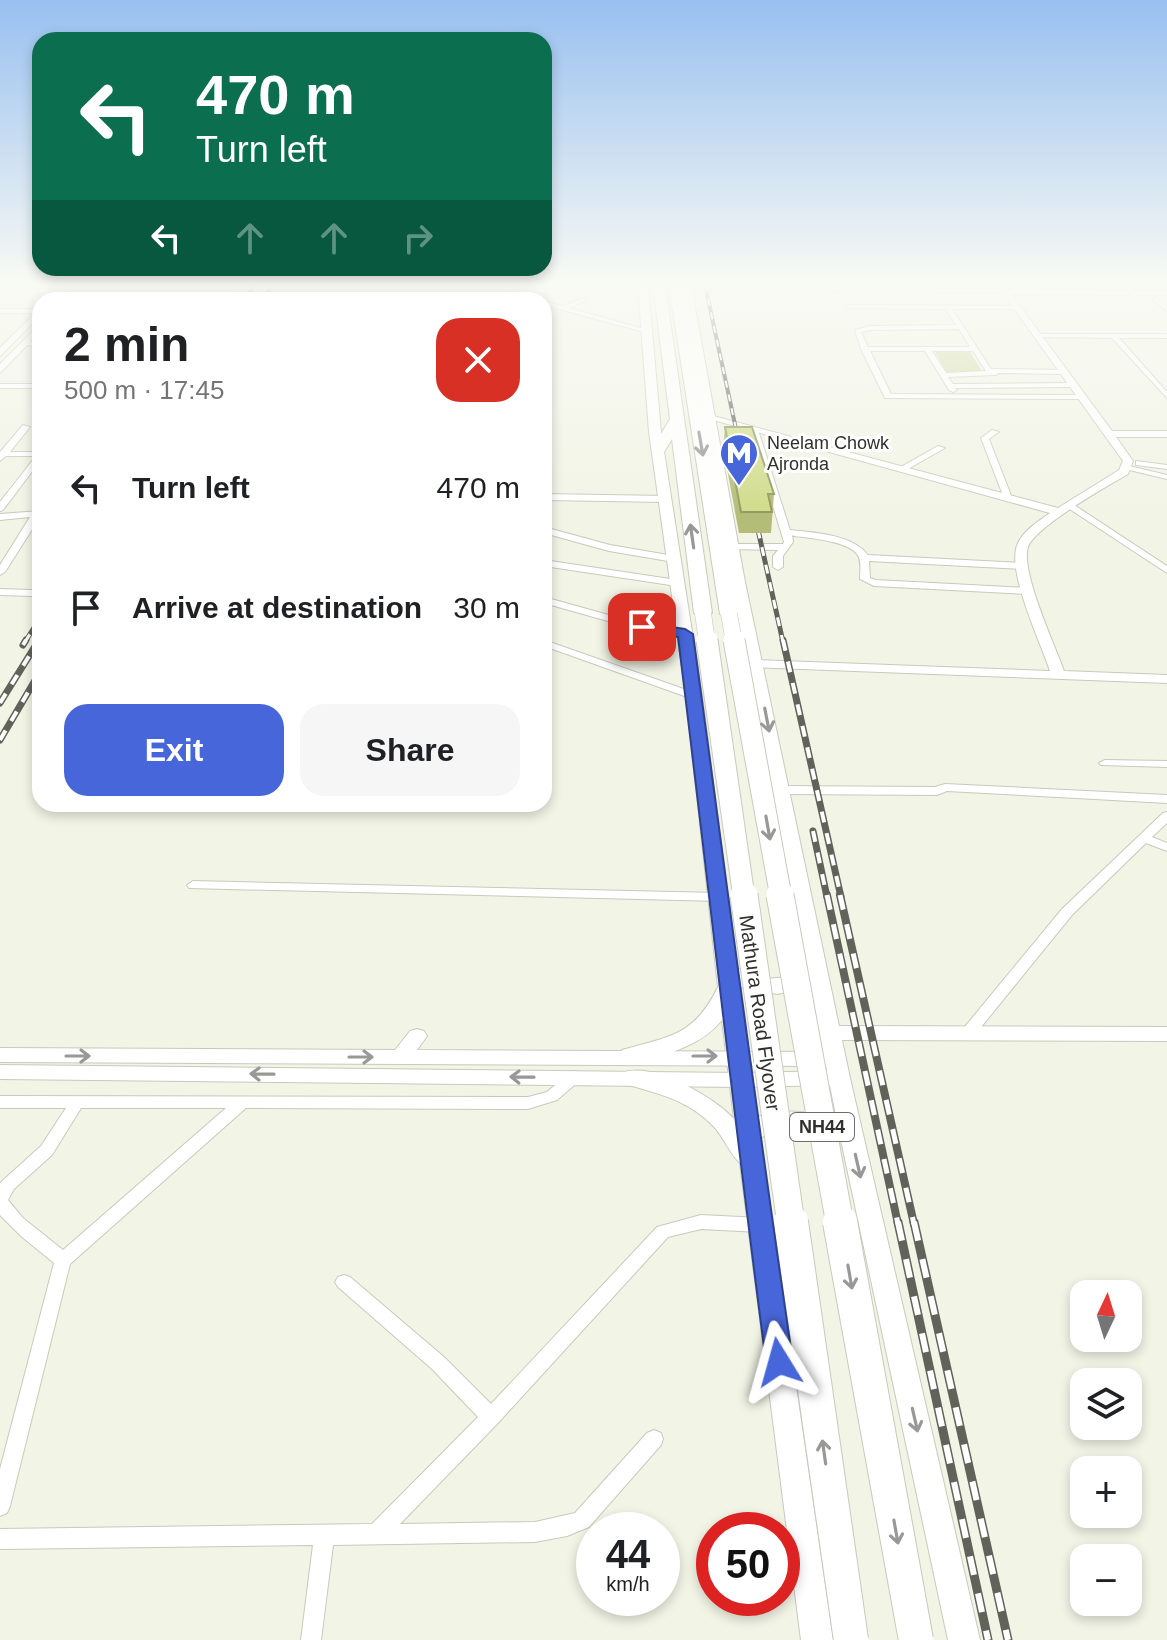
<!DOCTYPE html>
<meta charset="utf-8">
<style>
:root{--surface:#fff;--page:#f6f6f6;--text:#202124;--muted:#757577;--accent:#4766d9}
body{margin:0;font-family:Helvetica,sans-serif;background:var(--page);color:var(--text);height:100vh;display:flex;flex-direction:column;font-size:30px;white-space:nowrap}
*{box-sizing:border-box;margin:0}
p{font-size:26px;color:var(--muted)}
.icon{flex:none;width:44px;height:44px;fill:none;stroke:currentColor;stroke-width:2;stroke-linecap:round;stroke-linejoin:round}
.map{position:relative;flex:1;overflow:hidden}
.details{position:absolute;left:32px;top:292px;width:520px;height:520px;display:flex;flex-direction:column;background:var(--surface);border-radius:24px;box-shadow:0 4px 12px #0003}
.details>*{flex:none}
.guide{position:absolute;left:32px;top:32px;width:520px;height:244px;border-radius:24px;box-shadow:0 4px 12px #0003;background:#0b6e4f;color:#fff;overflow:hidden}
.needle{width:52px;rotate:4deg}
.tools{position:absolute;left:1070px;top:1280px;display:grid;gap:16px}
.tools a{display:grid;place-items:center;width:72px;height:72px;border-radius:16px;background:var(--surface);box-shadow:0 4px 12px #0003;font-size:40px}
.speed{position:absolute;left:576px;top:1512px;display:flex;gap:16px;font-size:40px;font-weight:700;text-align:center}
.speed>*{display:grid;place-content:center;width:104px;height:104px;border-radius:50%;background:var(--surface);box-shadow:0 4px 12px #0003;line-height:1}
.speed small{font-size:20px;font-weight:400}
.speed .limit{border:12px solid #d22;background:#fff;color:#111}
.pin{position:absolute;display:grid;place-items:center;width:68px;height:68px;color:#fff;margin:-34px;border-radius:16px;box-shadow:0 4px 12px #0006}
.me{position:absolute;width:88px;margin:-44px;rotate:352deg;stroke-linejoin:round;filter:drop-shadow(0 0 6px #0008)}
.turn{display:flex;align-items:center;gap:28px;height:168px;padding:0 32px;font-size:36px}
.turn .icon{width:104px;height:104px;stroke-width:2.5}
.turn b{display:block;font-size:56px;line-height:68px}
.lanes{display:flex;align-items:center;height:76px;padding:0 32px;background:#0003;justify-content:center;gap:40px;direction:ltr}
.lanes .off{opacity:.35}
.round{display:grid;place-items:center;flex:none;width:84px;height:84px;border-radius:24px;background:var(--page)}
.summary{display:flex;align-items:center;justify-content:space-between;height:136px;padding:0 32px}
h1{font-size:48px;font-weight:700;line-height:60px}
.cta{display:flex;gap:16px;margin-top:auto;padding:16px 32px}
.cta a{flex:1;height:92px;border-radius:24px;background:var(--accent);color:#fff;font-size:32px;font-weight:700;line-height:92px;text-align:center}
.cta a+a{background:var(--page);color:var(--text)}
ul{padding:0;list-style:none}
li{display:flex;align-items:center;gap:24px;height:120px;padding:0 32px}
li div{flex:1}
li b{display:block;font-size:30px}
li em{font-style:normal}
.map>svg:first-child{display:block}
.green{fill:#d1da9f}
.lines{fill:none;stroke-linecap:round;stroke-linejoin:round}
.minor-casing{stroke:#c7cabc;stroke-width:2}
.tertiary-casing{stroke:#c7cabc;stroke-width:2}
.secondary-casing{stroke:#c7cabc;stroke-width:2}
.trunk-casing{stroke:#c7cabc;stroke-width:2}
.minor{fill:#fff;fill-rule:evenodd}
.tertiary{fill:#fff;fill-rule:evenodd}
.secondary{fill:#fff;fill-rule:evenodd}
.trunk{fill:#fff;fill-rule:evenodd}
.rail-far4-casing{stroke:#61635b;stroke-width:4}
.rail-far3-casing{stroke:#61635b;stroke-width:5}
.rail-far2-casing{stroke:#61635b;stroke-width:7}
.rail-far1-casing{stroke:#61635b;stroke-width:8}
.rail-casing{stroke:#61635b;stroke-width:9}
.rail-far4{stroke:#fff;stroke-width:2;stroke-dasharray:7;stroke-linecap:butt}
.rail-far3{stroke:#fff;stroke-width:3;stroke-dasharray:9;stroke-linecap:butt}
.rail-far2{stroke:#fff;stroke-width:4;stroke-dasharray:11;stroke-linecap:butt}
.rail-far1{stroke:#fff;stroke-width:5;stroke-dasharray:15;stroke-linecap:butt}
.rail{stroke:#fff;stroke-width:6;stroke-dasharray:19;stroke-linecap:butt}
.trunk-bridge-far3-casing{stroke:#c7cabc;stroke-width:17;stroke-linecap:butt}
.trunk-bridge-far2-casing{stroke:#c7cabc;stroke-width:23;stroke-linecap:butt}
.trunk-bridge-far1-casing{stroke:#c7cabc;stroke-width:29;stroke-linecap:butt}
.trunk-bridge-casing{stroke:#c7cabc;stroke-width:36;stroke-linecap:butt}
.trunk-bridge-far3{stroke:#fff;stroke-width:16}
.trunk-bridge-far2{stroke:#fff;stroke-width:21}
.trunk-bridge-far1{stroke:#fff;stroke-width:27}
.trunk-bridge{stroke:#fff;stroke-width:34}
.wall{fill:#b4bd77}
.building{fill:#d1dc8a;stroke:#929a61;stroke-width:2}
.oneway{stroke:#989896}
.route{fill:#4766d9;stroke:#2e428d;stroke-width:2}
.labels{text-anchor:middle;stroke-width:6;stroke-linejoin:round;paint-order:stroke}
.far-poi-label{font-size:18px;fill:#30312c;stroke:#fff;text-anchor:start}
.shield{fill:#fff;stroke:#6e6f6b;stroke-width:2}
.shield-label{font-size:18px;font-weight:bold;fill:#30312c}
.street-label{font-size:20px;fill:#30312c;stroke:#fff}
</style>
<div class="map">
<svg width="1167" height="1640" viewBox="0 0 1167 1640">
<rect width="100%" height="100%" fill="#f2f4e6"/>
<path class="green" d="M935,352H970L983,373H947Z"/>
<g class="lines">
<defs>
<g id="minor">
<path d="M512,285H522L509,291L536,300H526L500,291Z"/>
<path d="M590,285H599L591,289L588,287Z"/>
<path d="M1121,285H1128L1136,295V297H1132Z"/>
<path d="M71,291H230L233,293L230,295L69,294V292Z"/>
<path d="M1156,297L1167,306V311L1154,300L1153,299Z"/>
<path d="M582,299L587,300L569,308L651,331L648,333L544,305V301L562,306Z"/>
<path d="M850,305L1020,306L1021,307L1018,309H952L991,369L1064,370H1067V374L999,373L996,375L948,377L953,384L1073,383L1077,385L1073,387L955,388L957,390L953,392L949,390L925,351H870L891,394L1082,395L1086,397L1082,399L885,398L861,349L855,330L870,326L956,325L946,309L848,308L847,307ZM959,329L970,347H868L861,332L870,330ZM932,351H973L986,371L946,373Z"/>
<rect x="0" y="309" width="40" height="4"/>
<path d="M1037,334H1167V338H1119L1167,392V398L1112,338L1035,337L1034,336Z"/>
<path d="M25,342H40V346L23,345V343Z"/>
<rect x="0" y="384" width="40" height="4"/>
<path d="M23,425L30,427L10,452H40V461L3,510L0,511V502L36,456H6L0,461V452Z"/>
<path d="M751,428L758,430L790,530C815,533 852,534 868,555L1022,563L1027,566L1022,569L869,561L870,578L876,580L1028,588L1033,591L1028,594L874,586L860,579C860,571 862,560 857,554C847,541 810,538 794,536L792,535L793,542L783,556V567L778,570L773,567V556L778,550L729,549V545L732,544H783L784,542L750,430Z"/>
<path d="M992,430L999,432L989,439L1012,498L1008,501L1004,498L981,438Z"/>
<path d="M938,446L945,448L906,470L899,468Z"/>
<path d="M1136,461L1167,465V469L1136,465Z"/>
<path d="M1125,465L1167,475V479L1125,469Z"/>
<path d="M544,494L665,496L669,499L665,502L544,500Z"/>
<path d="M1071,503L1167,566V573L1068,508L1067,506Z"/>
<path d="M40,511V517L5,572L0,575V565L30,517L0,520V514Z"/>
<path d="M544,527L610,545L674,556L679,559L674,562L609,551L544,533Z"/>
<path d="M544,560L677,580L682,583L677,586L544,566Z"/>
<path d="M0,589L32,590L37,593L32,596L0,595Z"/>
<path d="M544,597L630,621L685,631L690,634L685,637L629,627L544,603Z"/>
<path d="M544,640L698,694L699,696L698,698H690L544,646Z"/>
<path d="M1105,760L1167,761V767L1101,765L1099,763Z"/>
<path d="M945,784L1167,795V803L947,791L937,795L781,794L775,790L781,786L935,787Z"/>
<path d="M1167,812V823L1152,837L1167,843V851L1146,843L1072,915L973,1037L968,1038L963,1037L961,1033L963,1029L1062,909L1163,813Z"/>
<path d="M193,881L719,893L725,897L719,901L189,888L187,885Z"/>
<path d="M574,1071L579,1073L581,1077L579,1081L557,1100L528,1109L246,1108L70,1264L10,1506L7,1513L0,1516V1469L54,1263L22,1237L0,1215V1183L41,1146L66,1108H0V1096L528,1097L547,1092L569,1073ZM81,1108H226L63,1250L23,1218L8,1200L14,1189L52,1155Z"/>
<path d="M701,1215L760,1218L766,1220L768,1225L766,1230L760,1232L701,1229L668,1237L498,1423L400,1524L535,1522L575,1513L647,1433L654,1430L661,1433L663,1439L661,1445L589,1527L567,1536L535,1542L333,1545L321,1640H301L313,1545L0,1549V1529L372,1524L478,1417L432,1369L338,1287L335,1282L338,1277L344,1275L350,1277L444,1357L491,1404L657,1227Z"/>
</g>
<g id="tertiary">
<path d="M60,285H69L56,300H47Z"/>
<path d="M683,285L1167,291V295L1011,294L1112,431H1167V437H1116L1133,461L1128,474C1107,486 1035,527 1028,547C1020,571 1055,645 1064,671L1167,675V683L750,667L748,664L755,660L1050,671C1041,643 1005,569 1018,543C1024,530 1039,521 1050,513L706,418V414L1058,508L1119,470L1123,461L1003,293L686,289Z"/>
<path d="M40,308V316L0,356V348Z"/>
<path d="M40,324V332L0,373V364Z"/>
<path d="M831,1026L1167,1027V1041L831,1040L824,1038L821,1033L824,1028Z"/>
<path d="M417,1029L424,1031L427,1036L417,1050L836,1052L843,1054L846,1059L843,1064L836,1066L0,1062V1048L395,1050L410,1031Z"/>
<path d="M0,1065L740,1073L839,1071L846,1073L849,1078L846,1083L839,1085L740,1087L0,1079Z"/>
</g>
<path id="secondary" d="M638,285H648L661,432L702,696L737,968L766,979L808,975L731,582L681,285H691L745,582L850,1078L980,1640H948L839,1131C818,1145 787,1112 760,1139L833,1640H801L740,1163C730,1154 724,1138 715,1128C690,1100 659,1094 625,1084L622,1078L625,1072C655,1063 714,1097 734,1119L722,1020C700,1048 662,1055 630,1064L622,1062L619,1056L622,1050C671,1036 694,1036 718,987L686,696L649,432ZM739,987L777,994L810,988L837,1120C809,1111 786,1108 757,1117Z"/>
<g id="trunk">
<path d="M653,285H665L712,613L703,618L694,613L672,439L664,452H654L652,449L670,419Z"/>
<path d="M669,285H681L738,614L729,619L720,614Z"/>
</g>
</defs>
<use href="#minor" class="minor-casing"/>
<use href="#tertiary" class="tertiary-casing"/>
<use href="#secondary" class="secondary-casing"/>
<use href="#trunk" class="trunk-casing"/>
<use href="#minor" class="minor"/>
<use href="#tertiary" class="tertiary"/>
<use href="#secondary" class="secondary"/>
<use href="#trunk" class="trunk"/>
<defs>
<g id="rail-far4">
<path d="M705,285L739,443"/>
<path d="M244,300L255,285"/>
<path d="M262,300L272,285"/>
</g>
<g id="rail-far3">
<path d="M739,441L741,450"/>
<path d="M754,512L783,642"/>
<path d="M25,642L40,618"/>
<path d="M37,642L40,638"/>
</g>
<g id="rail-far2">
<path d="M783,640L841,897"/>
<path d="M23,645L26,640"/>
<path d="M0,703L39,640"/>
<path d="M0,740L40,672"/>
<path d="M813,831L827,897"/>
</g>
<g id="rail-far1">
<path d="M827,895L898,1224"/>
<path d="M840,895L914,1224"/>
</g>
<g id="rail">
<path d="M898,1222L988,1640"/>
<path d="M914,1222L1008,1640"/>
</g>
</defs>
<use href="#rail-far4" class="rail-far4-casing"/>
<use href="#rail-far3" class="rail-far3-casing"/>
<use href="#rail-far2" class="rail-far2-casing"/>
<use href="#rail-far1" class="rail-far1-casing"/>
<use href="#rail" class="rail-casing"/>
<use href="#rail-far4" class="rail-far4"/>
<use href="#rail-far3" class="rail-far3"/>
<use href="#rail-far2" class="rail-far2"/>
<use href="#rail-far1" class="rail-far1"/>
<use href="#rail" class="rail"/>
<defs>
<g id="trunk-bridge-far3">
<path d="M703,613L707,642"/>
<path d="M729,614L734,642"/>
</g>
<g id="trunk-bridge-far2">
<path d="M707,640L744,897"/>
<path d="M734,640L781,897"/>
</g>
<g id="trunk-bridge-far1">
<path d="M744,895L791,1224"/>
<path d="M780,895L840,1224"/>
</g>
<g id="trunk-bridge">
<path d="M791,1222L851,1640"/>
<path d="M840,1222L916,1640"/>
</g>
</defs>
<use href="#trunk-bridge-far3" class="trunk-bridge-far3-casing"/>
<use href="#trunk-bridge-far2" class="trunk-bridge-far2-casing"/>
<use href="#trunk-bridge-far1" class="trunk-bridge-far1-casing"/>
<use href="#trunk-bridge" class="trunk-bridge-casing"/>
<use href="#trunk-bridge-far3" class="trunk-bridge-far3"/>
<use href="#trunk-bridge-far2" class="trunk-bridge-far2"/>
<use href="#trunk-bridge-far1" class="trunk-bridge-far1"/>
<use href="#trunk-bridge" class="trunk-bridge"/>
</g>
<path class="wall" d="M725,427L774,494L771,533H739L723,447Z"/>
<path class="building" d="M725,427H752L774,494H768L772,512H741Z"/>
<defs><path id="oneway-shaft" d="M-6 0H5M1.5-3L5.5 0L1.5 3" fill="none" stroke-width="1.6" stroke-linecap="round" stroke-linejoin="round" transform="scale(2)"/></defs>
<g class="oneway">
<use href="#oneway-shaft" transform="translate(701 444) rotate(80)"/>
<use href="#oneway-shaft" transform="translate(692 536) rotate(-98)"/>
<use href="#oneway-shaft" transform="translate(767 720) rotate(79)"/>
<use href="#oneway-shaft" transform="translate(768 828) rotate(80)"/>
<use href="#oneway-shaft" transform="translate(78 1056)"/>
<use href="#oneway-shaft" transform="translate(705 1056)"/>
<use href="#oneway-shaft" transform="translate(361 1057)"/>
<use href="#oneway-shaft" transform="translate(262 1074) rotate(-179)"/>
<use href="#oneway-shaft" transform="translate(522 1077) rotate(-179)"/>
<use href="#oneway-shaft" transform="translate(858 1166) rotate(77)"/>
<use href="#oneway-shaft" transform="translate(850 1277) rotate(80)"/>
<use href="#oneway-shaft" transform="translate(915 1420) rotate(77)"/>
<use href="#oneway-shaft" transform="translate(824 1452) rotate(-98)"/>
<use href="#oneway-shaft" transform="translate(896 1532) rotate(80)"/>
</g>
<linearGradient id="sky" x2="0" y2="1"><stop stop-color="#98c0f0"/><stop offset="0.55" stop-color="#f9faf4"/><stop offset="1" stop-color="#f9faf4" stop-opacity="0"/></linearGradient>
<rect width="1167" height="515" fill="url(#sky)"/>
<path class="route" d="M642,623L685,629L693,634C726,877 757,1120 793,1362L789,1371L779,1374L770,1371L766,1362C734,1121 708,879 678,637L637,630V624Z"/>
<defs>
<symbol id="metro-pin" viewBox="-11 -11 22 30"><path d="M0 17L-7.5 6A9.5 9.5 0 1 1 7.5 6Z" fill="#4766d9" stroke="#fff"/><path d="M-5.5 5V-5H-3L0 0L3-5H5.5V5H3V-.5L0 4L-3-.5V5Z" fill="#fff"/></symbol>
</defs>
<g fill-rule="evenodd">
<use href="#metro-pin" x="717" y="431" width="44" height="60"/>
</g>
<g class="labels">
<g class="far-poi-label">
<text x="767" y="449">Neelam Chowk<tspan x="767" dy="21">Ajronda</tspan></text>
</g>
<rect class="shield" x="790" y="1113" width="64" height="28" rx="6"/>
<g class="shield-label">
<text x="822" y="1133">NH44</text>
</g>
<g class="street-label">
<text transform="translate(760 1013) rotate(82)" y="7">Mathura Road Flyover</text>
</g>
</g>
</svg>
<div class="tools">
<a><svg class="needle" viewBox="-14 -14 28 28"><path d="M0-13l5 13h-10z" fill="#e53935"/><path d="M0 13l5-13h-10z" fill="#757577"/></svg></a>
<a><svg class="icon" aria-label="layers" viewBox="0 0 24 24"><path d="M12 4l9 5-9 5-9-5zM3 14l9 5 9-5"/></svg></a>
<a>+</a>
<a>−</a>
</div>
<div class="speed"><div>44<small>km/h</small></div><div class="limit">50</div></div>
<div class="pin" style="left:642px;top:627px;background:#d93025"><svg class="icon" aria-label="arrive" viewBox="0 0 24 24"><path d="M6 21V4h12l-3 4 3 4H6"/></svg></div>
<svg class="me" style="left:779px;top:1362px" viewBox="-20 -20 40 40"><path d="M0-17L14 15 0 8-14 15z" fill="#4766d9" stroke="#fff" stroke-width="4"/></svg>
<div class="guide">
<div class="turn"><svg class="icon" aria-label="left" viewBox="0 0 24 24"><path d="M17 20v-9H6M10 6l-5 5 5 5"/></svg><div><b>470 m</b>Turn left</div></div>
<div class="lanes"><svg class="icon" aria-label="left" viewBox="0 0 24 24"><path d="M17 20v-9H6M10 6l-5 5 5 5"/></svg><svg class="icon off" aria-label="ahead" viewBox="0 0 24 24"><path d="M12 20V5M6 11l6-6 6 6"/></svg><svg class="icon off" aria-label="ahead" viewBox="0 0 24 24"><path d="M12 20V5M6 11l6-6 6 6"/></svg><svg class="icon off" aria-label="right" viewBox="0 0 24 24"><path d="M7 20v-9h11M14 6l5 5-5 5"/></svg></div>
</div>
<section class="details">
<div class="summary"><div><h1>2 min</h1><p>500 m · 17:45</p></div><a class="round" style="background:#d93025;color:#fff"><svg class="icon" aria-label="close" viewBox="0 0 24 24"><path d="M6 6l12 12M18 6L6 18"/></svg></a></div>
<ul>
<li><svg class="icon" aria-label="left" viewBox="0 0 24 24"><path d="M17 20v-9H6M10 6l-5 5 5 5"/></svg><div><b>Turn left</b></div><em>470 m</em></li>
<li><svg class="icon" aria-label="arrive" viewBox="0 0 24 24"><path d="M6 21V4h12l-3 4 3 4H6"/></svg><div><b>Arrive at destination</b></div><em>30 m</em></li>
</ul>
<div class="cta"><a>Exit</a><a>Share</a></div>
</section>
</div>
